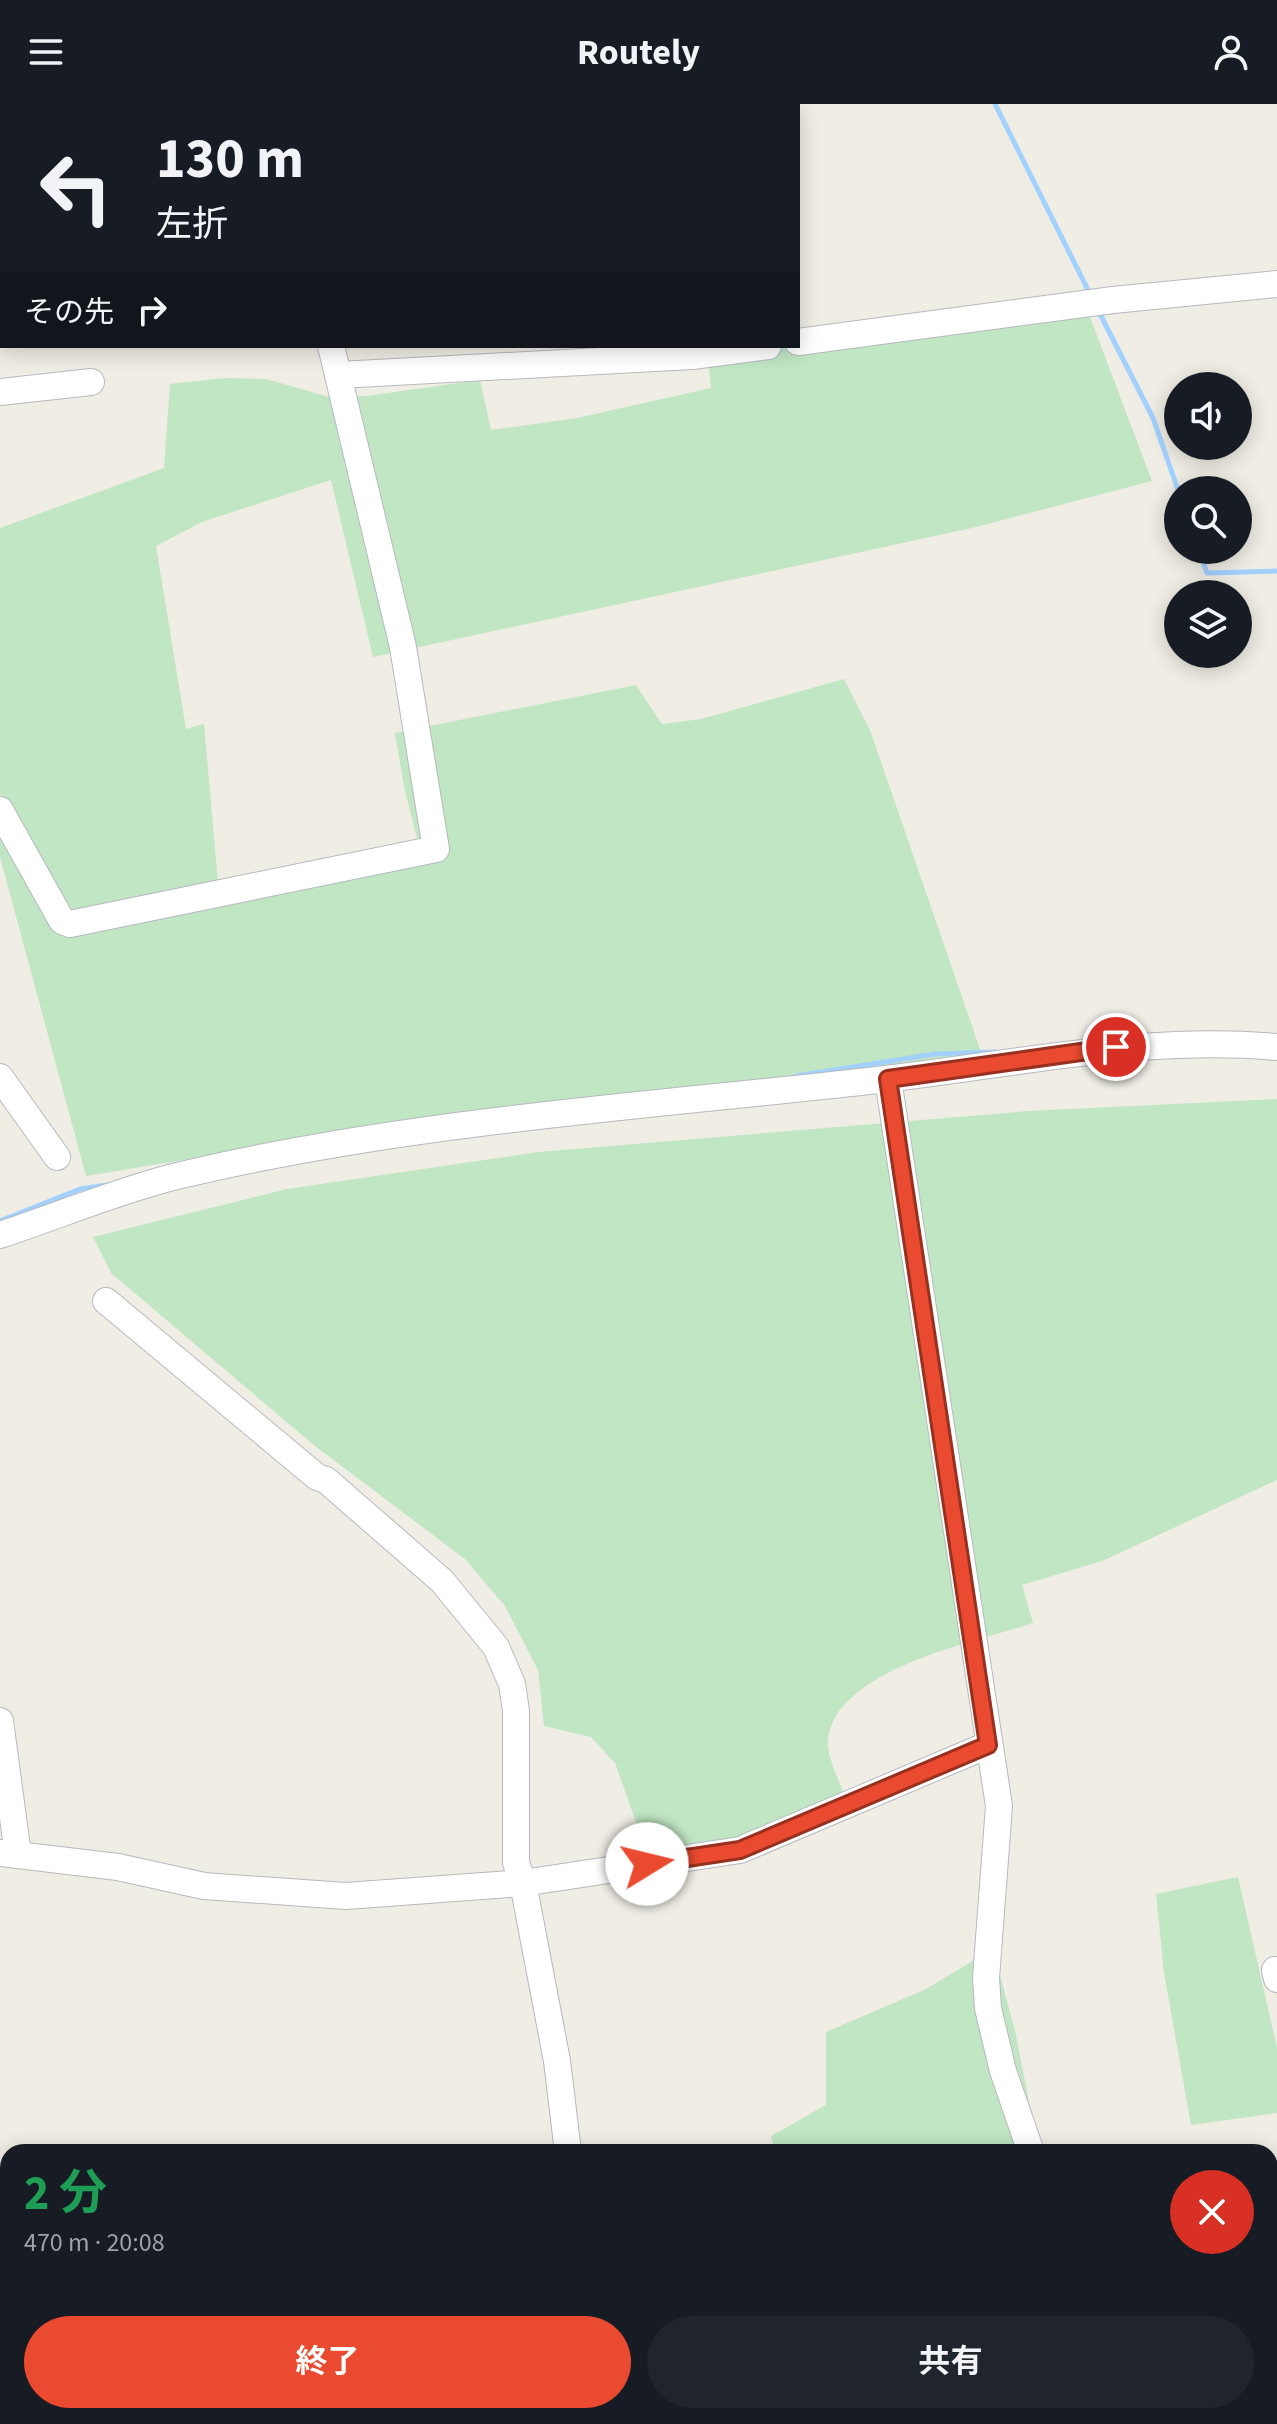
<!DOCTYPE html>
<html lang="ja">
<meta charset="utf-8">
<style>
:root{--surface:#171b24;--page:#20242c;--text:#f1f3f6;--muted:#9ea1a6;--accent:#ea4a2f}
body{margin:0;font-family:"Source Sans 3","Noto Sans JP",sans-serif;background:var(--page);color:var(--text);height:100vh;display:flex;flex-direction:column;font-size:30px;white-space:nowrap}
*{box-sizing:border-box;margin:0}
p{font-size:26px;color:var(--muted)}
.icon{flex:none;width:44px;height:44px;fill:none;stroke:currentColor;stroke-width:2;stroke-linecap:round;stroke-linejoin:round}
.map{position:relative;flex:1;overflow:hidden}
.drawer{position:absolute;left:0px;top:2040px;width:1278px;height:280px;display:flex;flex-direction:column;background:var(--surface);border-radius:24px 24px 0 0;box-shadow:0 4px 20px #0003}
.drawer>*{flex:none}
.hud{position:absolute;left:0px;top:0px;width:800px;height:244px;box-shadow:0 4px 20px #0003;background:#171b24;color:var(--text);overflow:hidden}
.fabs{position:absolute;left:1164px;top:268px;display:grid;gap:16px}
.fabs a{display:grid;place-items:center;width:88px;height:88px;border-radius:50%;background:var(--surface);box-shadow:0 4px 20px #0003;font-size:40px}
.pin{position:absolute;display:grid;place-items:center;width:68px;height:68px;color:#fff;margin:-34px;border:4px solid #fff;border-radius:50%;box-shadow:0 2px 8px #0007}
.me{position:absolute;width:88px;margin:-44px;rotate:81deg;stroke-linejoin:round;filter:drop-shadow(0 0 6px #0008)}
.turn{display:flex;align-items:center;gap:28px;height:168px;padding:0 24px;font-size:36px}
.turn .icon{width:104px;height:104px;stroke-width:2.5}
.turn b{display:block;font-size:56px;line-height:68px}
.then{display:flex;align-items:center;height:76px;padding:0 24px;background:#0003;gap:16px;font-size:30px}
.round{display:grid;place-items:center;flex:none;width:84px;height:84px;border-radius:42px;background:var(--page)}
.overview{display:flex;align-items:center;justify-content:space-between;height:136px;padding:0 24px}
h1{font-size:48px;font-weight:700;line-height:60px;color:#1e9e55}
.cta{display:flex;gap:16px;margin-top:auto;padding:16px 24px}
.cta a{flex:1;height:92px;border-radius:48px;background:var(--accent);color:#fff;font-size:32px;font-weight:700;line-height:92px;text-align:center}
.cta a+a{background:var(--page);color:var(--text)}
header{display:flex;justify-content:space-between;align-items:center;height:104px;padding:0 24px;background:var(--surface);font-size:36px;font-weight:700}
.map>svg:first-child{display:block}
.green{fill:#c0e6c3}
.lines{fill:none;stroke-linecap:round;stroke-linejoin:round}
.stream{stroke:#a3d1ff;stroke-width:5}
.minor-casing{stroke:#b6b9be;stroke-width:28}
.minor{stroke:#fff;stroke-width:26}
.route-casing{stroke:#98301f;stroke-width:20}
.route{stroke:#ea4a2f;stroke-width:14}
</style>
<header><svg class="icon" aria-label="menu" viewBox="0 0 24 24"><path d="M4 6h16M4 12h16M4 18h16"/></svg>Routely<svg class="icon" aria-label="person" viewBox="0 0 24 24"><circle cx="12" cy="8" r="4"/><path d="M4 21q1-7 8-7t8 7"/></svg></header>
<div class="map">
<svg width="1277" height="2320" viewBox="0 0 1277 2320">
<rect width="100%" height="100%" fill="#efede4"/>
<g class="green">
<path d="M1082,192L1152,377L972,424L373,553L331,376L202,418L156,442L186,625L204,620L219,790L422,754L404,683L395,629L636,581L662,620L701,615L844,575L870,626L982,951L214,1051L86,1072L0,753V726L20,721L0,690V424L164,364L170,280L225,274L266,275L329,293L367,292L480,276L491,326L577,314L711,284L707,242H798Z"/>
<path d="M1277,995V1376L1102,1457L1022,1481L1033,1519C976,1538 837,1564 828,1635C826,1652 840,1677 845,1694L655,1771L615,1659L591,1633L544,1622L538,1566L505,1502L465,1455L315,1342L111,1169L93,1133L287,1085L538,1048L1029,1007Z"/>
<path d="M1238,1773L1277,1944V2009L1191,2021L1164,1869L1156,1790Z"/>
<path d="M993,1845L1015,1927L1039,2048H775L771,2032L826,2001V1928L924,1886Z"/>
</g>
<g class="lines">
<g class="stream">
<path d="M995,0L1091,192"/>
<path d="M1099,208L1153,314L1178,386"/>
<path d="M1199,446L1207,469L1277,467"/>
<path d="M796,972L935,950L996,948"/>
<path d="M0,1117L80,1085L107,1081"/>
</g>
<defs>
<g id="minor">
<path d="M283,0V2"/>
<path d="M0,113L2,114"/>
<path d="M798,238L1113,196L1277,180"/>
<path d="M339,271L692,252L768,242"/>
<path d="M0,288L91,278"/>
<path d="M0,706L62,817L70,820L436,745L403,543L331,242"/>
<path d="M0,973L57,1053"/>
<path d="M888,975L999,1702L986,1874L988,1904L1003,1967L1031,2048"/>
<path d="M0,1131C57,1112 115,1088 173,1073C400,1018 637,1003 869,977C1006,962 1138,931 1277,943"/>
<path d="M106,1197L317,1373L326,1376L442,1477L496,1543L512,1580L516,1607V1759L523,1779L557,1957L568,2048"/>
<path d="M0,1617L18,1751"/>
<path d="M0,1749L118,1763L204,1782L346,1792L523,1779L740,1746L988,1641"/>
<path d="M1275,1866L1277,1875"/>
<path d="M1270,2180L1277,2182"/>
<path d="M0,2244L8,2243"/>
<path d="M634,2320L637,2312"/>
</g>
</defs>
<use href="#minor" class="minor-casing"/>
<use href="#minor" class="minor"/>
</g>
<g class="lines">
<defs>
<path id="route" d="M647,1760L740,1746L988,1641L888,975L1116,943"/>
</defs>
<use href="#route" class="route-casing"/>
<use href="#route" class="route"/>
</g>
</svg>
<div class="fabs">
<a><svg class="icon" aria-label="sound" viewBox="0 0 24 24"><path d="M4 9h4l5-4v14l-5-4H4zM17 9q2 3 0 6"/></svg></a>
<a><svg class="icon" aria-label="search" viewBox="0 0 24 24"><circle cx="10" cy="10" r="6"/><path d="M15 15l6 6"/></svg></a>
<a><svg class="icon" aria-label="layers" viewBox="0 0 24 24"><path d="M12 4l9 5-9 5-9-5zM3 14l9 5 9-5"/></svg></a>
</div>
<div class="pin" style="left:1116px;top:943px;background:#d93025"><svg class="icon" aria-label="arrive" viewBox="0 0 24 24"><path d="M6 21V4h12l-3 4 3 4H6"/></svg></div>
<svg class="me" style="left:647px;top:1760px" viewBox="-20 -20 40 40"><circle r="19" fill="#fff"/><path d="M0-13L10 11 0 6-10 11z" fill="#ea4a2f"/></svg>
<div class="hud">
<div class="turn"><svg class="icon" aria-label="left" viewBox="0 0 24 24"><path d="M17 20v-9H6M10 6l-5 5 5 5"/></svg><div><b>130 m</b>左折</div></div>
<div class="then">その先<svg class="icon" aria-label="right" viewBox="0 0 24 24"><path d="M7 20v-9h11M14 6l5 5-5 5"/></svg></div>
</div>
<section class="drawer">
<div class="overview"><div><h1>2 分</h1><p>470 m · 20:08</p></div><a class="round" style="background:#d93025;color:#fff"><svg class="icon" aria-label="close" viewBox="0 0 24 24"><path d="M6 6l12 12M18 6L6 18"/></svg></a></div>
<div class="cta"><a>終了</a><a>共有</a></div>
</section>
</div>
